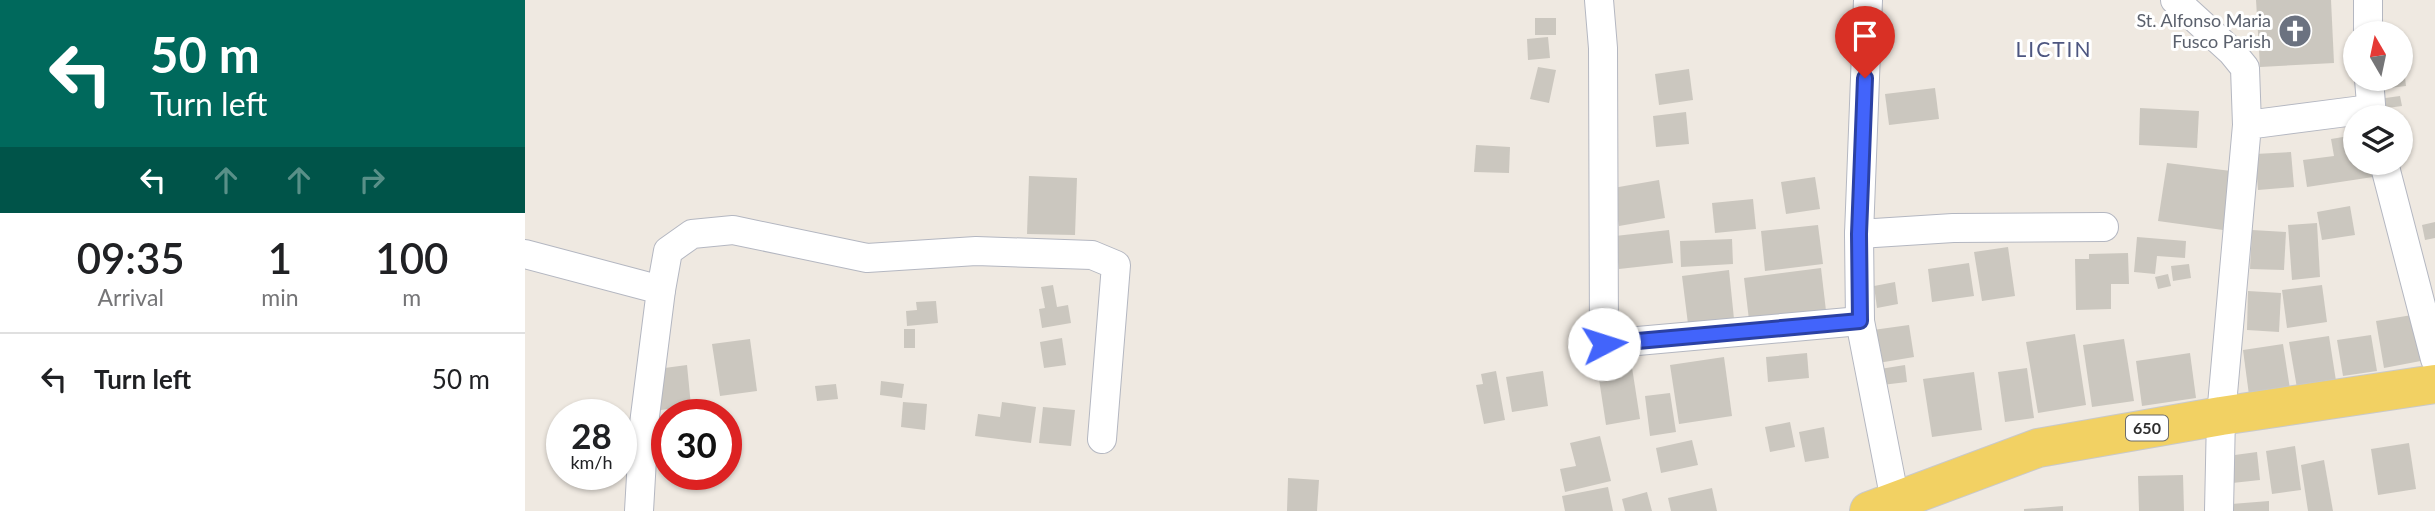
<!DOCTYPE html>
<style>
:root{--surface:#fff;--page:#f2f2f2;--text:#202124;--muted:#757577;--line:#e0e0e0}
body{margin:0;font-family:Lato,sans-serif;background:var(--page);color:var(--text);height:100vh;display:flex;flex-direction:column;font-size:26px;white-space:nowrap}
*{box-sizing:border-box;margin:0}
p{font-size:23px;color:var(--muted)}
.icon{flex:none;width:38px;height:38px;fill:none;stroke:currentColor;stroke-width:2;stroke-linecap:round;stroke-linejoin:round}
.map{position:relative;flex:1;overflow:hidden}
.sheet{display:flex;flex-direction:column;background:var(--surface);width:525px}
.sheet>*{flex:none}
.hud{background:#00695c;color:#fff;overflow:hidden}
.needle{width:46px;rotate:351deg}
.fabs{position:absolute;left:1818px;top:21px;display:grid;gap:14px}
.fabs a{display:grid;place-items:center;width:70px;height:70px;border-radius:50%;background:var(--surface);box-shadow:0 2px 5px #0004;font-size:35px}
.speed{position:absolute;left:21px;top:399px;display:flex;gap:14px;font-size:35px;font-weight:700;text-align:center}
.speed>*{display:grid;place-content:center;width:91px;height:91px;border-radius:50%;background:var(--surface);box-shadow:0 2px 5px #0004;line-height:1}
.speed small{font-size:18px;font-weight:400}
.speed .limit{border:10px solid #d22;background:#fff;color:#111}
.pin{position:absolute;display:grid;place-items:center;width:60px;height:60px;color:#fff;margin:-72px -30px;border-radius:50% 50% 50% 0;rotate:-45deg;box-shadow:0 0 7px #0007}
.pin .icon{rotate:45deg}
.me{position:absolute;width:77px;margin:-38px;rotate:85deg;stroke-linejoin:round;filter:drop-shadow(0 0 5px #0008)}
.turn{display:flex;align-items:center;gap:24px;height:147px;padding:0 35px;font-size:32px}
.turn .icon{width:91px;height:91px;stroke-width:2.5}
.turn b{display:block;font-size:49px;line-height:60px}
.lanes{display:flex;align-items:center;height:66px;padding:0 35px;background:#0003;justify-content:center;gap:35px;direction:ltr}
.lanes .off{opacity:.35}
.eta{display:flex;justify-content:space-evenly;align-items:center;height:119px;text-align:center}
.eta b{font-size:42px;font-weight:600;line-height:49px}
ul{padding:0;list-style:none}
li{display:flex;align-items:center;gap:21px;height:91px;padding:0 35px;border-top:2px solid var(--line)}
li div{flex:1}
li b{display:block;font-size:26px}
li em{font-style:normal}
main{display:flex;flex:1;min-height:0}
.map>svg:first-child{display:block}
.building{fill:#cbc7bf}
.lines{fill:none;stroke-linecap:round;stroke-linejoin:round}
.minor-casing{stroke:#b4b7c1;stroke-width:30}
.primary-casing{stroke:#c9c9c9;stroke-width:40}
.minor{stroke:#fff;stroke-width:28}
.primary{stroke:#f2d163;stroke-width:38}
.route-casing{stroke:#2b41a3;stroke-width:18}
.route{stroke:#4264fb;stroke-width:12}
.labels{text-anchor:middle;stroke-width:6;stroke-linejoin:round;paint-order:stroke}
.shield{fill:#fff;stroke:#6d6d6d;stroke-width:2}
.shield-label{font-size:16px;font-weight:bold;fill:#2e2e2e}
.worship-label{font-size:18px;fill:#5b616d;stroke:#fff;text-anchor:end}
.quarter-label{font-size:21px;letter-spacing:2px;fill:#4d5680;stroke:#fff}
</style>
<main>
<section class="sheet">
<div class="hud">
<div class="turn"><svg class="icon" aria-label="left" viewBox="0 0 24 24"><path d="M17 20v-9H6M10 6l-5 5 5 5"/></svg><div><b>50 m</b>Turn left</div></div>
<div class="lanes"><svg class="icon" aria-label="left" viewBox="0 0 24 24"><path d="M17 20v-9H6M10 6l-5 5 5 5"/></svg><svg class="icon off" aria-label="ahead" viewBox="0 0 24 24"><path d="M12 20V5M6 11l6-6 6 6"/></svg><svg class="icon off" aria-label="ahead" viewBox="0 0 24 24"><path d="M12 20V5M6 11l6-6 6 6"/></svg><svg class="icon off" aria-label="right" viewBox="0 0 24 24"><path d="M7 20v-9h11M14 6l5 5-5 5"/></svg></div>
</div>
<div class="eta">
<div><b>09:35</b><p>Arrival</p></div>
<div><b>1</b><p>min</p></div>
<div><b>100</b><p>m</p></div>
</div>
<ul>
<li><svg class="icon" aria-label="left" viewBox="0 0 24 24"><path d="M17 20v-9H6M10 6l-5 5 5 5"/></svg><div><b>Turn left</b></div><em>50 m</em></li>
</ul>
</section>
<div class="map">
<svg width="1910" height="511" viewBox="0 0 1910 511">
<rect width="100%" height="100%" fill="#efe9e1"/>
<g class="building">
<path d="M1731,0H1806L1809,63L1735,67Z"/>
<rect x="1010" y="18" width="21" height="17"/>
<path d="M1023,37L1025,58L1003,60L1002,39Z"/>
<path d="M1013,67L1031,70L1024,103L1005,99Z"/>
<path d="M1164,69L1168,100L1134,105L1130,74Z"/>
<path d="M1876,69H1879L1881,86L1856,89L1855,79H1876Z"/>
<path d="M1410,88L1414,119L1364,125L1360,94Z"/>
<path d="M1875,96L1877,106L1855,109L1853,99Z"/>
<path d="M1615,108L1674,111L1672,148L1614,145Z"/>
<path d="M1161,112L1164,144L1131,147L1128,116Z"/>
<path d="M1830,135V163H1846L1848,177L1782,187L1778,160L1809,156L1806,139Z"/>
<path d="M951,145L985,147L984,173L949,172Z"/>
<path d="M1766,152L1769,187L1733,190L1730,154Z"/>
<path d="M1642,163L1706,171L1698,230L1633,221Z"/>
<path d="M504,176L552,178L550,235L502,234Z"/>
<path d="M1290,177L1295,209L1261,214L1256,182Z"/>
<path d="M1134,180L1140,218L1094,226L1088,188Z"/>
<path d="M1228,199L1231,229L1190,233L1187,203Z"/>
<path d="M1825,206L1830,235L1797,240L1792,212Z"/>
<path d="M1910,222V238L1900,240L1897,225Z"/>
<path d="M1792,223L1795,277L1767,280L1763,225Z"/>
<path d="M1293,225L1298,264L1240,271L1236,231Z"/>
<path d="M1144,230L1148,263L1094,269L1090,236Z"/>
<path d="M1727,230L1761,232L1759,270L1725,269Z"/>
<path d="M1612,237L1661,241L1660,258L1632,256L1630,274L1609,272Z"/>
<path d="M1207,239L1208,264L1156,267L1155,241Z"/>
<path d="M1483,247L1490,296L1457,301L1449,252Z"/>
<path d="M1603,253L1604,284H1586V309L1551,310L1550,259H1564V254Z"/>
<path d="M1444,263L1449,296L1407,302L1403,269Z"/>
<path d="M1664,264L1666,278L1648,281L1646,266Z"/>
<path d="M1296,268L1301,311L1224,320L1219,278Z"/>
<path d="M1204,270L1209,319L1163,324L1157,276Z"/>
<path d="M1643,274L1646,286L1633,289L1630,277Z"/>
<path d="M1370,282L1373,304L1352,308L1349,286Z"/>
<path d="M528,285L532,307L543,305L546,323L517,328L514,309L520,308L516,287Z"/>
<path d="M1797,285L1802,322L1762,328L1757,290Z"/>
<path d="M1723,291L1756,293L1754,332L1722,330Z"/>
<path d="M411,301L413,323L382,326L381,311L392,310L391,302Z"/>
<path d="M1893,314L1901,360L1859,368L1851,321Z"/>
<path d="M1384,325L1389,357L1353,363L1348,330Z"/>
<rect x="379" y="329" width="11" height="19"/>
<path d="M1550,334L1561,405L1513,413L1501,342Z"/>
<path d="M1846,335L1852,371L1818,376L1812,340Z"/>
<path d="M1804,336L1811,381L1772,388L1764,342Z"/>
<path d="M537,338L541,365L519,368L515,342Z"/>
<path d="M225,339L232,391L195,396L187,344Z"/>
<path d="M1599,339L1609,401L1567,407L1558,345Z"/>
<path d="M1758,344L1765,389L1724,395L1718,350Z"/>
<path d="M1282,353L1284,378L1243,382L1241,357Z"/>
<path d="M1665,353L1671,398L1617,406L1611,361Z"/>
<path d="M1199,357L1207,416L1154,424L1145,365Z"/>
<path d="M1106,361L1115,419L1081,425L1072,366Z"/>
<path d="M162,365L166,406L136,410L132,369Z"/>
<path d="M1380,365L1382,382L1357,385L1355,369Z"/>
<path d="M1502,368L1509,418L1480,422L1473,372Z"/>
<path d="M971,371L980,420L959,424L951,385L958,384L956,374Z"/>
<path d="M1018,371L1023,406L987,412L981,377Z"/>
<path d="M1449,372L1457,430L1407,437L1398,379Z"/>
<path d="M356,381L379,384L377,398L355,395Z"/>
<path d="M311,384L313,399L292,401L290,386Z"/>
<path d="M1145,393L1151,432L1125,436L1120,396Z"/>
<path d="M378,402L402,404L400,430L376,427Z"/>
<path d="M477,402L511,407L506,443L450,436L453,414L475,417Z"/>
<path d="M518,407L550,410L546,446L514,443Z"/>
<path d="M1265,422L1270,447L1245,452L1240,427Z"/>
<path d="M1299,427L1304,458L1280,462L1274,432Z"/>
<path d="M1075,436L1086,481L1040,492L1035,469L1051,466L1045,443Z"/>
<path d="M1167,440L1173,465L1136,473L1131,448Z"/>
<path d="M1884,443L1891,489L1853,495L1846,449Z"/>
<path d="M1770,446L1776,490L1747,494L1741,451Z"/>
<path d="M1732,452L1735,480L1698,484L1695,457Z"/>
<path d="M1799,460L1808,511H1783L1776,465Z"/>
<path d="M1658,475L1659,511H1614L1613,476Z"/>
<path d="M763,478L794,480L792,511H762Z"/>
<path d="M1083,487L1088,511H1040L1037,496Z"/>
<path d="M1187,488L1192,511H1146L1143,498Z"/>
<path d="M1122,492L1127,511H1100L1097,499Z"/>
<path d="M1744,501V511H1695L1694,505Z"/>
<path d="M1538,506V511H1499V509Z"/>
</g>
<g class="lines">
<defs>
<g id="minor">
<path d="M1074,0L1078,48L1079,344L1335,321"/>
<path d="M1343,0L1334,234L1335,321L1372,511"/>
<path d="M1650,0L1707,52L1720,68L1722,125"/>
<path d="M1843,0V33"/>
<path d="M1844,79L1847,117"/>
<path d="M1859,163L1910,359"/>
<path d="M1334,234L1428,228L1579,227"/>
<path d="M0,254L136,290L119,424L114,511"/>
<path d="M136,290L143,251L167,234L208,230L342,258L451,251L567,255L591,265L577,439"/>
<path d="M1694,511L1696,416L1722,125L1845,109"/>
</g>
<path id="primary" d="M1344,511L1513,448L1696,416L1910,384"/>
</defs>
<use href="#minor" class="minor-casing"/>
<use href="#primary" class="primary-casing"/>
<use href="#minor" class="minor"/>
<use href="#primary" class="primary"/>
</g>
<g class="lines">
<defs>
<path id="route" d="M1079,344L1335,321L1334,234L1340,78"/>
</defs>
<use href="#route" class="route-casing"/>
<use href="#route" class="route"/>
</g>
<defs>
<symbol id="church-disc" viewBox="-11 -11 22 22"><circle r="9.5" fill="#6b7280" stroke="#fff"/><path d="M-1.2-6h2.4v3.5h3.3v2.4h-3.3V6h-2.4V-.1h-3.3v-2.4h3.3Z" fill="#fff"/></symbol>
</defs>
<g fill-rule="evenodd">
<use href="#church-disc" x="1751" y="12" width="38" height="38"/>
</g>
<g class="labels">
<rect class="shield" x="1601" y="415.5" width="42" height="25" rx="5"/>
<g class="shield-label">
<text x="1622" y="434">650</text>
</g>
<g class="worship-label">
<text x="1746" y="27">St. Alfonso Maria<tspan x="1746" dy="21">Fusco Parish</tspan></text>
</g>
<g class="quarter-label">
<text x="1529" y="57">LICTIN</text>
</g>
</g>
</svg>
<div class="fabs">
<a><svg class="needle" viewBox="-14 -14 28 28"><path d="M0-13l5 13h-10z" fill="#e53935"/><path d="M0 13l5-13h-10z" fill="#757577"/></svg></a>
<a><svg class="icon" aria-label="layers" viewBox="0 0 24 24"><path d="M12 4l9 5-9 5-9-5zM3 14l9 5 9-5"/></svg></a>
</div>
<div class="speed"><div>28<small>km/h</small></div><div class="limit">30</div></div>
<div class="pin" style="left:1340px;top:78px;background:#d93025"><svg class="icon" aria-label="arrive" viewBox="0 0 24 24"><path d="M6 21V4h12l-3 4 3 4H6"/></svg></div>
<svg class="me" style="left:1079px;top:344px" viewBox="-20 -20 40 40"><circle r="19" fill="#fff"/><path d="M0-13L10 11 0 6-10 11z" fill="#4264fb"/></svg>
</div>
</main>
